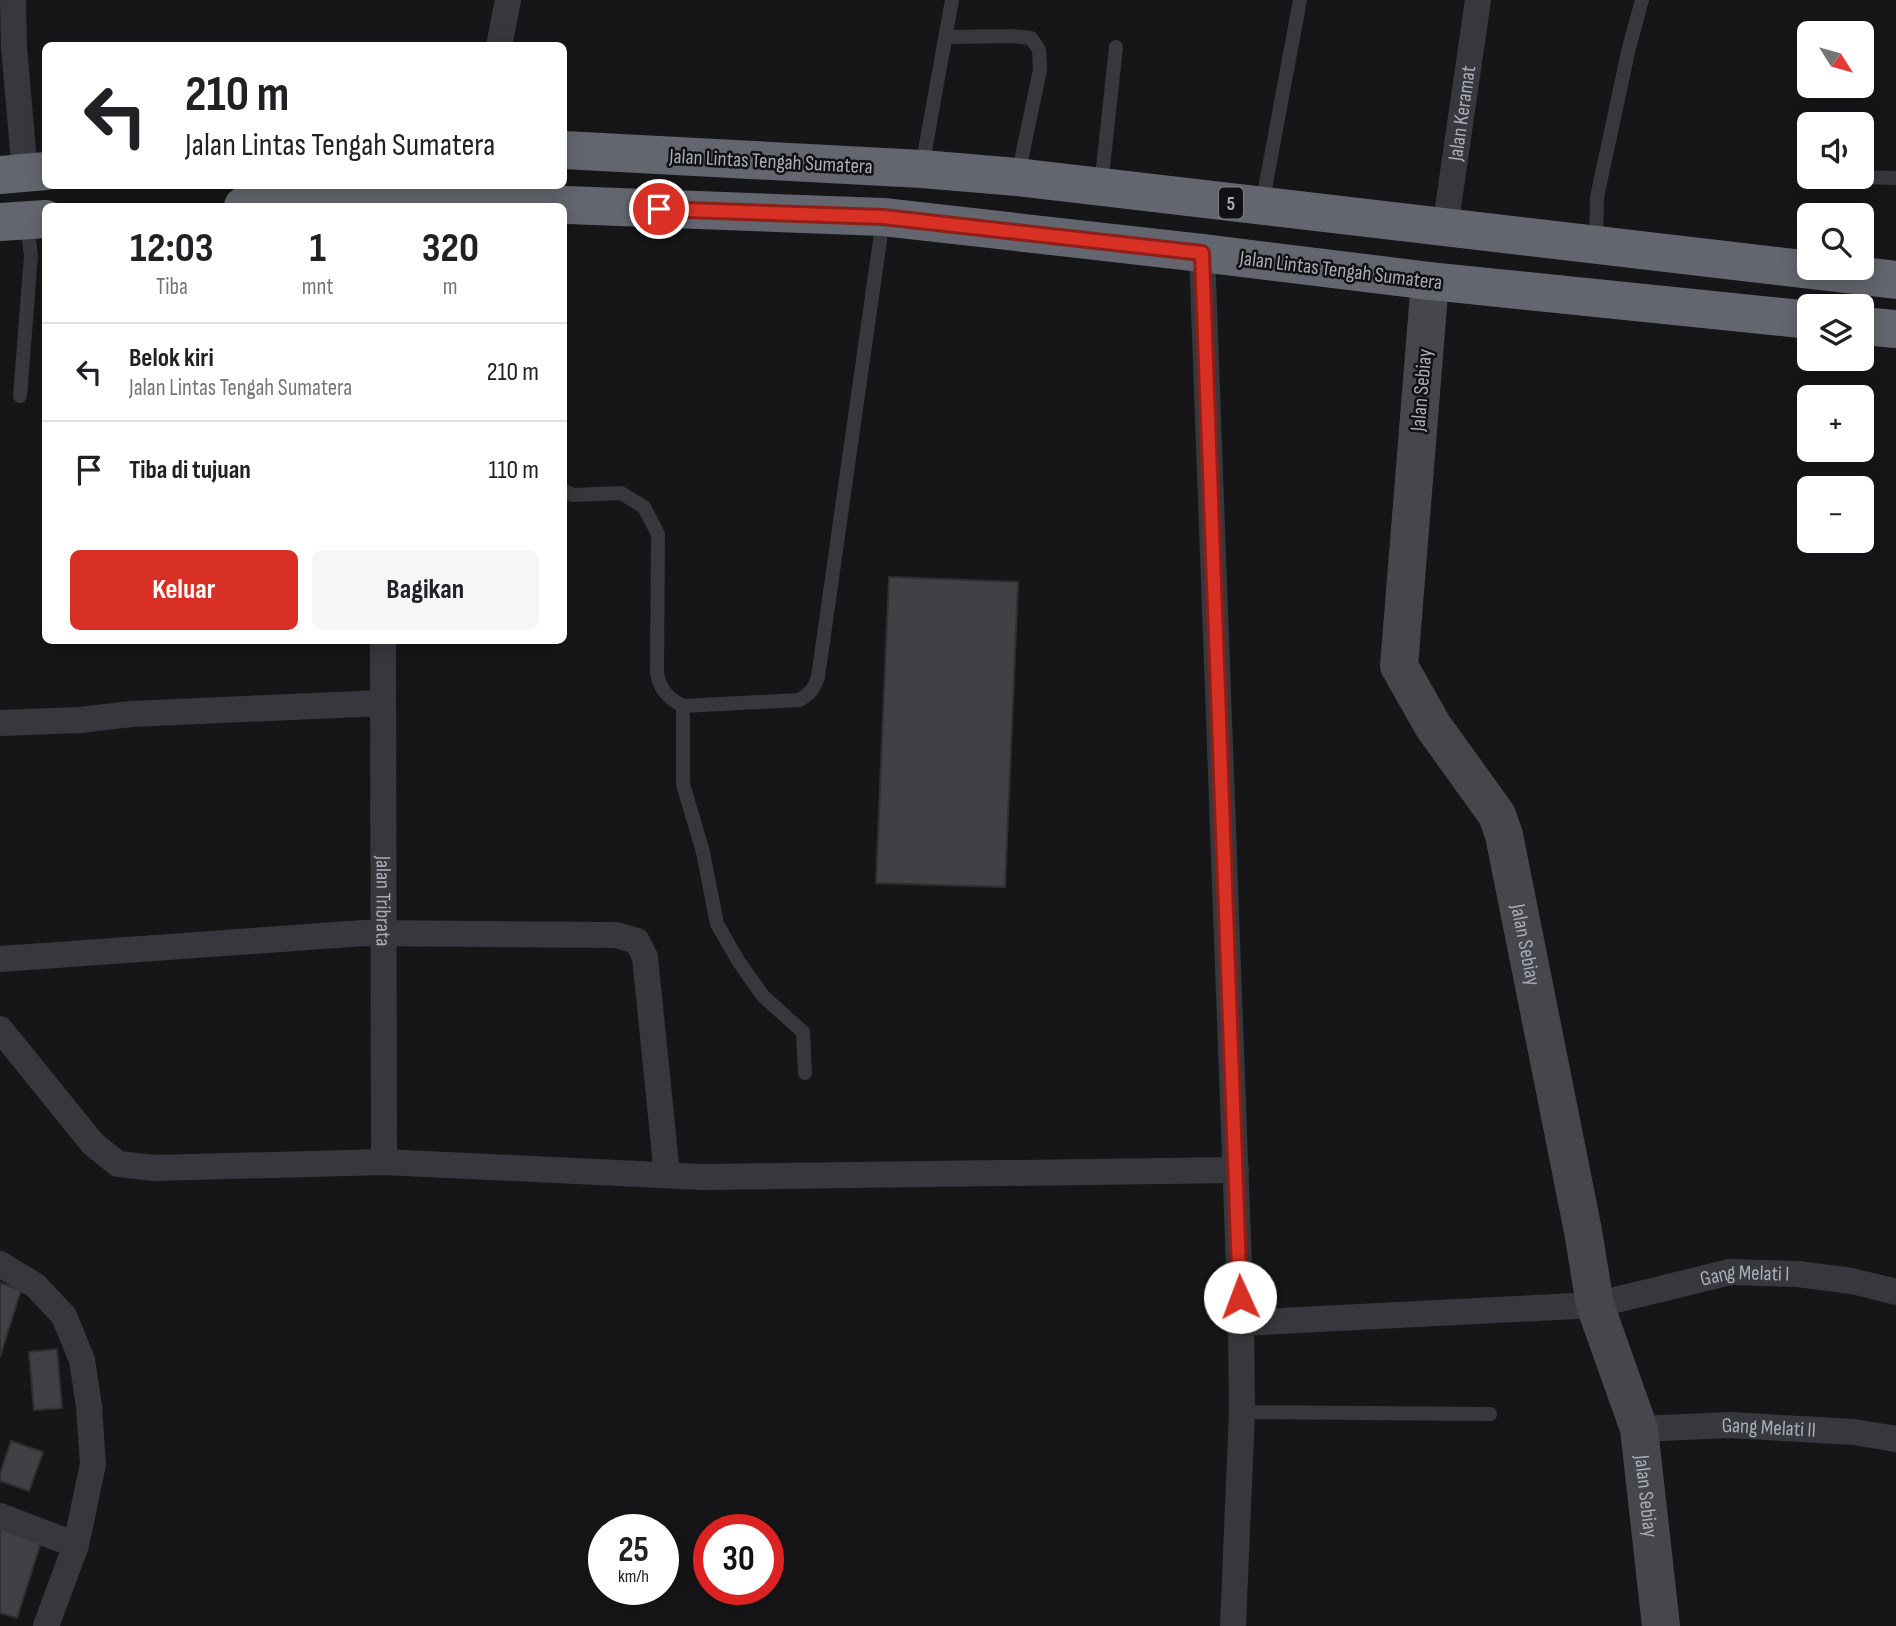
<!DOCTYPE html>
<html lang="id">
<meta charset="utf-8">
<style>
:root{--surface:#fff;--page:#f6f6f6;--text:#202124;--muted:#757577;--line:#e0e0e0;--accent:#d93025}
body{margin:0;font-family:"Sofia Sans Condensed",sans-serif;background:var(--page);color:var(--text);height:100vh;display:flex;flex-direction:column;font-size:26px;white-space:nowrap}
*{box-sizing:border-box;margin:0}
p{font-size:23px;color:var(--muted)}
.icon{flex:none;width:38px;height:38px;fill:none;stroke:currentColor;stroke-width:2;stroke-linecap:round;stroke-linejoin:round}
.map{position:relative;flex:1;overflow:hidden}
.panel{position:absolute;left:42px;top:203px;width:525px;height:441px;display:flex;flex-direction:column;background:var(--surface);border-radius:10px;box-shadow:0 4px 18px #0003}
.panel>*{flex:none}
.hud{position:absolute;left:42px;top:42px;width:525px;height:147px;border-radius:10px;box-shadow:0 4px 18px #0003;background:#fff;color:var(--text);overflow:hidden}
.needle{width:46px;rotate:127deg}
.controls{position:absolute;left:1797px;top:21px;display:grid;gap:14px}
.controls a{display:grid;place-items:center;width:77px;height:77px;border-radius:10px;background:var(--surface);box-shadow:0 4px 18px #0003;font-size:35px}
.speed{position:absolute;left:588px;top:1514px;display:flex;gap:14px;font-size:35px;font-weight:700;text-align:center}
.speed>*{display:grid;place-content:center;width:91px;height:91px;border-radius:50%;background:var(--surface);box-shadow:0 4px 18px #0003;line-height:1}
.speed small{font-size:18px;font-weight:400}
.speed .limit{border:10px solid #d22;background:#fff;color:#111}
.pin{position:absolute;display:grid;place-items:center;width:60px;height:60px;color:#fff;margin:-30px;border:4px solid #fff;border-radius:50%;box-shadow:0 2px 7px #0007}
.me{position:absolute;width:77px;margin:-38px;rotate:358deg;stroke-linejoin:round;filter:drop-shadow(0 0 5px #0008)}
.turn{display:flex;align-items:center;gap:24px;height:147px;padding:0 28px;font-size:32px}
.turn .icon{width:91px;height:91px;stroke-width:2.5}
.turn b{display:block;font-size:49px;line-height:60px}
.eta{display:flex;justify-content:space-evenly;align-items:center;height:119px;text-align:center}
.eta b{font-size:42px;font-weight:700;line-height:49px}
.button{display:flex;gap:14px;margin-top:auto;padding:14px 28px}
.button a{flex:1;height:80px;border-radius:10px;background:var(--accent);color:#fff;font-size:28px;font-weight:700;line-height:80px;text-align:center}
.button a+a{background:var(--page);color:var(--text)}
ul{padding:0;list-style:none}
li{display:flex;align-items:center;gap:21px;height:98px;padding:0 28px;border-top:2px solid var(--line)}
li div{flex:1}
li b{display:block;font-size:26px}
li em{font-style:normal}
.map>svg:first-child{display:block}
.building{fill:#404145;stroke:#303034;stroke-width:2}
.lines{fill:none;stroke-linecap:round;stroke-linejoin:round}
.lane{stroke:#37383d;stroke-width:14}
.street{stroke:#37383d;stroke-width:26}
.secondary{stroke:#45474d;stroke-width:38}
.highway{stroke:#63666e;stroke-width:38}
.route-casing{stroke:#8d1f18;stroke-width:18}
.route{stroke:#d93025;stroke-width:12}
.labels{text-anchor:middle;stroke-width:5;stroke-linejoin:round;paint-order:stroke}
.shield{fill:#111113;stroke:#7b7e86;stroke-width:2}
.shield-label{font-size:19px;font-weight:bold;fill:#a8adb8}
.street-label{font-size:21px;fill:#a8adb8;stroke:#111113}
</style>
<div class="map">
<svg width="1896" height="1626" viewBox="0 0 1896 1626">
<rect width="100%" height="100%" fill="#161618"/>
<g class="building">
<path d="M889,577L1018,582L1005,887L876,883Z"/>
<path d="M0,1283L21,1290L0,1357Z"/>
<path d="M57,1349L62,1408L34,1410L29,1352Z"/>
<path d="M11,1441L43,1452L29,1491L0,1481V1474Z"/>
<path d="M0,1523L43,1536L17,1618L0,1613Z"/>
</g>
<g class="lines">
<g class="lane">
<path d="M947,37L1013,36L1031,38L1039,50L1040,70L1018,175"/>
<path d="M922,167L952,0"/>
<path d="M1862,177L1896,178"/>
<path d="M1101,186L1116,47"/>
<path d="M1262,205L1300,0"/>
<path d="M1596,242L1597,197L1629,48L1642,0"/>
<path d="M20,396L31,256L27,223"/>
<path d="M564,491L573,495L621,493L644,507L658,534L657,673C660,690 668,698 683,706L799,700C810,694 814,689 818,677L883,219"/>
<path d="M683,706V784L703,852L717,924L739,962L763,996L803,1032L805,1073"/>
<path d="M1242,1412L1490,1414"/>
</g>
<g class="street">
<path d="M13,0L14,47L25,173"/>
<path d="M499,46L508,0"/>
<path id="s1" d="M1445,228L1478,0"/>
<path d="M1202,253L1241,1323L1242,1412L1233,1626"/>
<path id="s2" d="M383,640L384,1162"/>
<path d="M0,723L80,720L131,714L383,703"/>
<path d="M0,959L364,933L616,935L637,941L645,957L667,1175"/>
<path d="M0,1029L93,1144L118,1164L154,1168L384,1162L702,1177L1236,1170"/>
<path d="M0,1264L36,1286L64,1316L82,1360L89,1406L93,1464L76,1545L46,1626"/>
<path id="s3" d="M1241,1323L1595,1305L1730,1272L1798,1274L1852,1281L1896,1292"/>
<path id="s4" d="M1639,1429L1730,1425L1854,1432L1896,1439"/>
<path d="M0,1516L76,1545"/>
</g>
<path class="secondary" id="s5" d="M1430,281L1399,666L1433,726L1497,815L1504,835L1583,1231L1595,1305L1639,1429L1661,1626"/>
<g class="highway">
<path d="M564,150L922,169L1017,177L1896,280"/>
<path d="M0,175L46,171"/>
<path d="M243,206L380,198L883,217L1202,253L1430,281L1810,320"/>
<path d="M0,222L46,219"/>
<path d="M1862,326L1896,329"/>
</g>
</g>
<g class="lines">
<defs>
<path id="route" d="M659,209L883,217L1202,253L1240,1297"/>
</defs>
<use href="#route" class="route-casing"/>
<use href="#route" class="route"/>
</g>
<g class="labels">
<rect class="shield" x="1219" y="187.5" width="24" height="31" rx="5"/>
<g class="shield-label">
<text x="1231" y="210">5</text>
</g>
<g class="street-label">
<text dy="7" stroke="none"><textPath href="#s1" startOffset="116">Jalan Keramat</textPath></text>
<text transform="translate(771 161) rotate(3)" y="7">Jalan Lintas Tengah Sumatera</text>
<text transform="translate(1341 270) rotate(7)" y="7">Jalan Lintas Tengah Sumatera</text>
<text transform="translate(1421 390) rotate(-85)" y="7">Jalan Sebiay</text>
<text dy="7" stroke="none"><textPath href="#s2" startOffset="261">Jalan Tribrata</textPath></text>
<text dy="7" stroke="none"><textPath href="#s5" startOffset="698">Jalan Sebiay</textPath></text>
<text dy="7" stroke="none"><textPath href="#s3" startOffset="508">Gang Melati I</textPath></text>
<text dy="7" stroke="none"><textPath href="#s4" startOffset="130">Gang Melati II</textPath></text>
<text dy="7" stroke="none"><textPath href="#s5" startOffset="1264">Jalan Sebiay</textPath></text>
</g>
</g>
</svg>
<div class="controls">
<a><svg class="needle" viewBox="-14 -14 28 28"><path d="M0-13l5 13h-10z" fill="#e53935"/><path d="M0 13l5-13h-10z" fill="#757577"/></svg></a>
<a><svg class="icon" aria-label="sound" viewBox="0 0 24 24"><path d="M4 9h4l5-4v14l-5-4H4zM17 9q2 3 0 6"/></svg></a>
<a><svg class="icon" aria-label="search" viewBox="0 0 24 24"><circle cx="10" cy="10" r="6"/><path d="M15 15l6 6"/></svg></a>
<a><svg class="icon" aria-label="layers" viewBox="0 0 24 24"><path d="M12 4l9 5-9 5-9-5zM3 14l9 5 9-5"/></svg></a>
<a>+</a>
<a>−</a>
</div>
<div class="speed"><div>25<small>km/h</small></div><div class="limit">30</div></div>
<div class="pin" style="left:659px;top:209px;background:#d93025"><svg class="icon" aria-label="arrive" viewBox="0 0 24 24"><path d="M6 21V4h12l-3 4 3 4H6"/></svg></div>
<svg class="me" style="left:1240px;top:1297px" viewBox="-20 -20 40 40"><circle r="19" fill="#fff"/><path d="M0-13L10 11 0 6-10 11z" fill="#d93025"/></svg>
<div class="hud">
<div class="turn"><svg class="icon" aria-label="left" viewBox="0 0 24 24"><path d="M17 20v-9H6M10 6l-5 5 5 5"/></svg><div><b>210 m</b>Jalan Lintas Tengah Sumatera</div></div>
</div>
<section class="panel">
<div class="eta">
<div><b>12:03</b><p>Tiba</p></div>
<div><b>1</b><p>mnt</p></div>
<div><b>320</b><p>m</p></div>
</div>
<ul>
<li><svg class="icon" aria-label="left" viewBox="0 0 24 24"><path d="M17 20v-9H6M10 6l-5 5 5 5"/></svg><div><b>Belok kiri</b><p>Jalan Lintas Tengah Sumatera</p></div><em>210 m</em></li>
<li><svg class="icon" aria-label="arrive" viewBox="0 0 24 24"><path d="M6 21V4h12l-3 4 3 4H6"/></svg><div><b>Tiba di tujuan</b></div><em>110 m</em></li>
</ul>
<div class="button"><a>Keluar</a><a>Bagikan</a></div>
</section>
</div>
